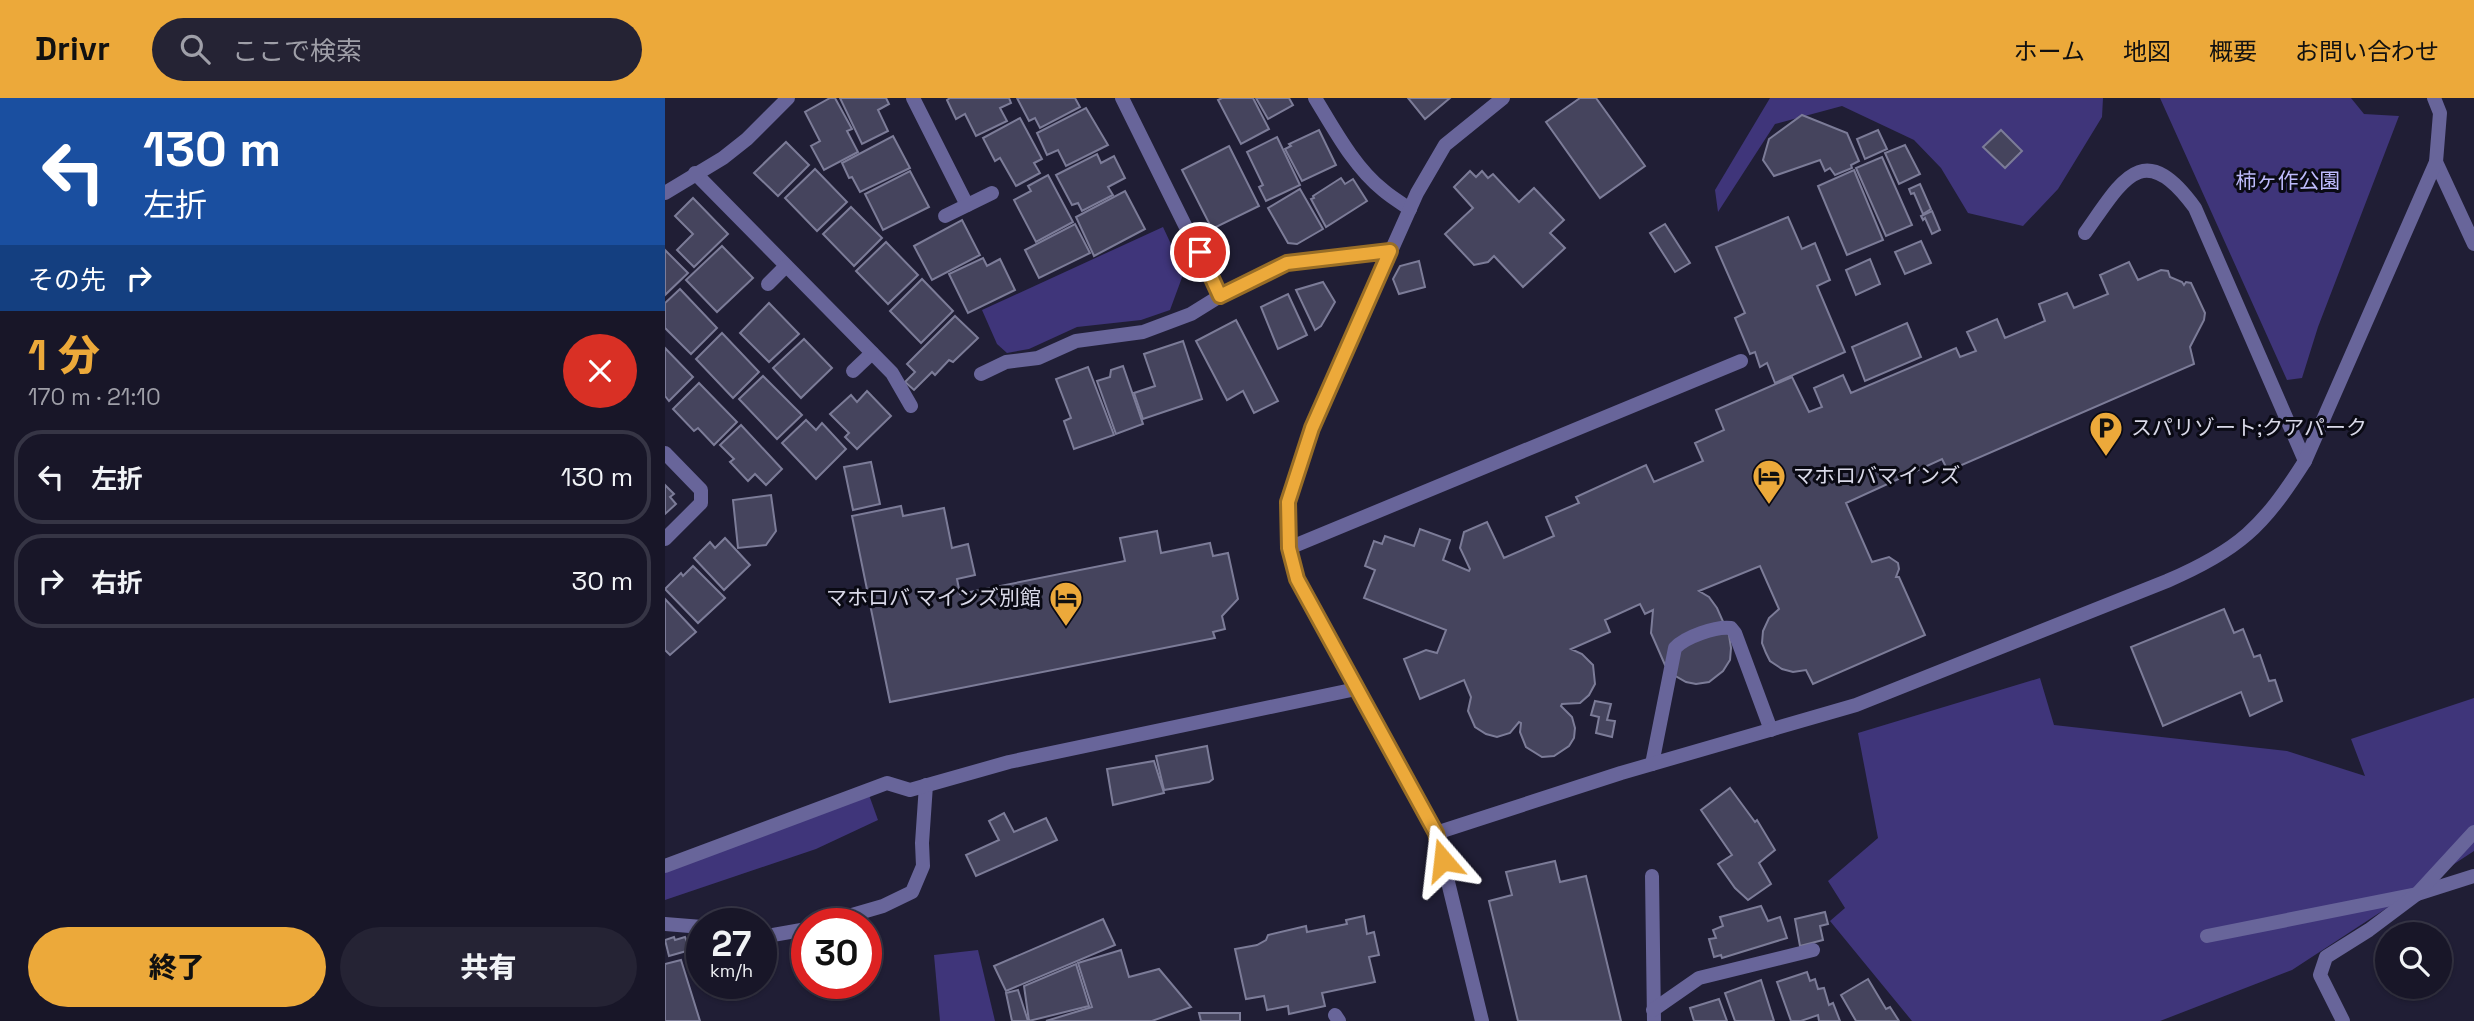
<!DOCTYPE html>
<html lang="ja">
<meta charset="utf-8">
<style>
:root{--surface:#181628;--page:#252334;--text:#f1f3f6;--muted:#9f9fa8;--line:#363545;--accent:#eca93a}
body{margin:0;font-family:"Space Grotesk","Noto Sans JP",sans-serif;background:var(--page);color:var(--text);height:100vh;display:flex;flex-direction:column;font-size:26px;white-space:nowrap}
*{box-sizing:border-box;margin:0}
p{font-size:23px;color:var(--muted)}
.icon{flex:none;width:38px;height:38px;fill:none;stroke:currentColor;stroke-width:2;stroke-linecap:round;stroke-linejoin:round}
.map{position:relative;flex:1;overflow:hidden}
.details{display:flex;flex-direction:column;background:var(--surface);width:665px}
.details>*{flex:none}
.top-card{background:#1a4fa0;color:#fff;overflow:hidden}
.controls{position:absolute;left:1710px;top:824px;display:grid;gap:14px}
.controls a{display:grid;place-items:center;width:77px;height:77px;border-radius:50%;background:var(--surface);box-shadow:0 2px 5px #0004,0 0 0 2px var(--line);font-size:35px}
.speed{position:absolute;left:21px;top:810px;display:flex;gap:14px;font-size:35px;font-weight:700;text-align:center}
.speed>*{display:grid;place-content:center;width:91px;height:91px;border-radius:50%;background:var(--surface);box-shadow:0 2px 5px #0004,0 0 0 2px var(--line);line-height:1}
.speed small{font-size:18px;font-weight:400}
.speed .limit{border:10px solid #d22;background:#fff;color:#111}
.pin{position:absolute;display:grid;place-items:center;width:60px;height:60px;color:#fff;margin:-30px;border:4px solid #fff;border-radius:50%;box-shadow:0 2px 7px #0007}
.me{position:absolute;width:77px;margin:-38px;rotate:343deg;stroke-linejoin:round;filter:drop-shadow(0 0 5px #0008)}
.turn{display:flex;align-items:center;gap:24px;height:147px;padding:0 28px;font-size:32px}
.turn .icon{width:91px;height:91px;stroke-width:2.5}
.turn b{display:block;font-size:49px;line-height:60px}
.then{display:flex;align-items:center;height:66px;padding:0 28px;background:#0003;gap:14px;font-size:26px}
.round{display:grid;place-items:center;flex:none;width:74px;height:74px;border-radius:37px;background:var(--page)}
.overview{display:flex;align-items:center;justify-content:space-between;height:119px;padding:0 28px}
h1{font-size:42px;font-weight:800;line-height:52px;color:var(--accent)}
.button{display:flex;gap:14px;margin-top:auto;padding:14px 28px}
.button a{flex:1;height:80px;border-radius:42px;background:var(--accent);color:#111;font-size:28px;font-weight:800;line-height:80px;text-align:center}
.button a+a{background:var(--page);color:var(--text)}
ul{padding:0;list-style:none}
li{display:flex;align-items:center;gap:21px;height:94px;margin:0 14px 10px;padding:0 14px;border:4px solid var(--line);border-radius:28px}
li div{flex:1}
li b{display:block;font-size:26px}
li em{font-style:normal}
header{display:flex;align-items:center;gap:42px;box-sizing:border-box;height:98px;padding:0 35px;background:var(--accent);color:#111}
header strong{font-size:33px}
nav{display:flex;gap:38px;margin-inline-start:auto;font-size:24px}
.search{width:490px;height:63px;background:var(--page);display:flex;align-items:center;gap:18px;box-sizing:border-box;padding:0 24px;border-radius:38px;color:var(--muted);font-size:26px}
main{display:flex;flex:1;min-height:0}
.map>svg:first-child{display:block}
.green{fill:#3f357a}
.building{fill:#45445d;stroke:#7c7c98;stroke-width:2}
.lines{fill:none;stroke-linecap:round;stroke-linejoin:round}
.lane{stroke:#68659a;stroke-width:14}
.street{stroke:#68659a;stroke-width:14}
.route-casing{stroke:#996e26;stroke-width:18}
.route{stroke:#eca93a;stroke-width:12}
.labels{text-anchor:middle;stroke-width:6;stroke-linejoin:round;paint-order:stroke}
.park-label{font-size:21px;fill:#bebbfc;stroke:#0a0a14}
.poi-label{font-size:21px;fill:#d9d9e8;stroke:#0a0a14;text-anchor:start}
</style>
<header>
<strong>Drivr</strong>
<div class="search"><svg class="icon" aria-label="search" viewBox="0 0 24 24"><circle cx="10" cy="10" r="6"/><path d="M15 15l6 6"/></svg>ここで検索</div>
<nav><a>ホーム</a><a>地図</a><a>概要</a><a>お問い合わせ</a></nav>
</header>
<main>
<section class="details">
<div class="top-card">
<div class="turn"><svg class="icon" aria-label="left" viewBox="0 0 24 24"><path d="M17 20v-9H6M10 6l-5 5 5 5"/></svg><div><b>130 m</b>左折</div></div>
<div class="then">その先<svg class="icon" aria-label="right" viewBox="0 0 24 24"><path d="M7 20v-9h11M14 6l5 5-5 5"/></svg></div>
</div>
<div class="overview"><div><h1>1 分</h1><p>170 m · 21:10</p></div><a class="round" style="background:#d93025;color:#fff"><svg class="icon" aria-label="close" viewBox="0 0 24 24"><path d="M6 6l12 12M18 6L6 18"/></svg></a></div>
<ul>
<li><svg class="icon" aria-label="left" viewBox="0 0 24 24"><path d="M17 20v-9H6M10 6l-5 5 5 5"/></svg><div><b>左折</b></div><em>130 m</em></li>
<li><svg class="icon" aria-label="right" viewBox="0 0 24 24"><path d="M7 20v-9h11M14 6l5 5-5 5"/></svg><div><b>右折</b></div><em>30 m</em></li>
</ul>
<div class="button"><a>終了</a><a>共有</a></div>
</section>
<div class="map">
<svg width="1809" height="923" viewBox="0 0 1809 923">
<rect width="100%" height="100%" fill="#201e35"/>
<g class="green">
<path d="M1105,0H1438L1437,19L1393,91L1358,128L1303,115L1276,70L1249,42L1177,8L1110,26L1053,114L1050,92Z"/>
<path d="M1495,0H1686L1699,16L1734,18L1653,229L1637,280L1622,282Z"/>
<path d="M498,129L519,174L505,212L476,222L412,229L364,251L342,255L332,246L317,212Z"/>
<path d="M1375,580L1389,627L1622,653L1700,678L1686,641L1809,600V753L1627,872L1495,923H1247L1165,823L1180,810L1163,783L1213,740L1193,635Z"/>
<path d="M204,697L213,722L151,751L0,802V774Z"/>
<path d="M313,852L330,923H275L269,857Z"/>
</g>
<g class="building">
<path d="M165,0H170L187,31L182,33L193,54L159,72L146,48L155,43L140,14Z"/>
<path d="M175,0H221L224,6L213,12L223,33L197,46Z"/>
<path d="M285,0H344L346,5L335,10L342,23L311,38L300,16L291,21L282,2Z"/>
<path d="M352,0H410L415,9L375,30L370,20L364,23Z"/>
<path d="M557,0H588L604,31L576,46L553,2Z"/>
<path d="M591,0H624L628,7L603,21Z"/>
<path d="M743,0H785L760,21Z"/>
<path d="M915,0H931L980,68L935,100L881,24Z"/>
<path d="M421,10L443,47L401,68L393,52L382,57L372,35Z"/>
<path d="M1137,17L1182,35L1194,63L1186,67L1187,70L1170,77L1165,70L1160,73L1155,62L1109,78L1098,62L1104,41Z"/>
<path d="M355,20L377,61L369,65L375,75L351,88L335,60L330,63L318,40Z"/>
<path d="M654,32L671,67L637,83L620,51L626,48L624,46Z"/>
<path d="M1213,32L1222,51L1200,61L1192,41Z"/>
<path d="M1336,32L1357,53L1340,70L1318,49Z"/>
<path d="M228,38L245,70L195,94L187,79L184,80L177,65Z"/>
<path d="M612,39L635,87L601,103L594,89L598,87L582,54Z"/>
<path d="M121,44L144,67L113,98L89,75Z"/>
<path d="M1240,47L1255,76L1234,86L1220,55Z"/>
<path d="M564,48L594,108L547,131L517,72Z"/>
<path d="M432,56L436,65L449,58L460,80L443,89L448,97L417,113L413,105L407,107L391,77Z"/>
<path d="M1217,59L1247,127L1221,138L1191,70Z"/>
<path d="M150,71L182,104L152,133L120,100Z"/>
<path d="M1189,72L1218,142L1182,157L1153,88Z"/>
<path d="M245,73L264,109L218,132L200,96Z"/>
<path d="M805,73L811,79L817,73L823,80L828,76L854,104L869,90L899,122L885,135L900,150L858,189L829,158L823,164L809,167L780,136L808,110L789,89Z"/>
<path d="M383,77L408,124L371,144L349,102L366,93L363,88Z"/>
<path d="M676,80L680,86L688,81L702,103L661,129L646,101L649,100L648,98Z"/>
<path d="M1255,86L1266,111L1258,116L1249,95L1246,96L1244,91Z"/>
<path d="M635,91L658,131L632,146L623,145L603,110Z"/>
<path d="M460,93L480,131L429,158L411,119Z"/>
<path d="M28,100L63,136L29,169L12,152L28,136L10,118Z"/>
<path d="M186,109L217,140L189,168L158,136Z"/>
<path d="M1267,113L1275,132L1267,136L1260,120L1258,122L1256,118Z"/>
<path d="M1123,119L1137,151L1150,145L1165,182L1152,188L1180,254L1110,285L1102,265L1095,269L1090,254L1085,256L1070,220L1080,215L1051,149Z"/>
<path d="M297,122L315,157L267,182L249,148Z"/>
<path d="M410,126L425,155L374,180L360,152Z"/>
<path d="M1000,126L1025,165L1010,174L985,135Z"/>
<path d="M1256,143L1266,165L1240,176L1230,154Z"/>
<path d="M221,144L253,177L223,206L191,173Z"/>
<path d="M57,148L88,180L52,214L21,182Z"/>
<path d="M0,152L23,175L0,197Z"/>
<path d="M318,160L322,168L335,161L350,192L303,215L284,176Z"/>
<path d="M1205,161L1215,186L1191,197L1181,172Z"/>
<path d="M754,163L760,189L734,196L728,181L735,168Z"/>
<path d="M1464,164L1473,182L1496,172L1503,173L1505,179L1517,184L1519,187L1521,184L1526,185L1540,215L1539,222L1525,249L1529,266L1283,373L1277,361L1181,405L1207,464L1224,459L1233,465L1234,471L1231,479H1234L1260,537L1148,586L1141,572L1128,574L1117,571L1105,563L1101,555L1097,545L1098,533L1104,520L1114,511L1095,468L1034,493L1044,499L1052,510L1064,537L1066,550L1065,562L1058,573L1044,584L1031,586L1021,584L1007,576L1000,567L986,535L988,512L980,516L975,506L940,522L945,534L906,551L917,556L928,567L930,586L924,597L915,605L897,606L896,608L907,619L910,630L909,640L904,648L889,658L877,659L861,649L855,634L856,625L854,624L845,635L832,639L821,636L810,629L803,613L806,599L799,582L755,601L739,561L761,552L772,555L781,532L699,500L710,472L700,468L709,443L717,446L720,438L749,448L755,431L785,442L778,462L804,473L805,471L795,450L799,434L822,424L839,460L889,438L881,419L914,405L911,399L981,367L989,384L1038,363L1030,345L1059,332L1051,312L1127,279L1144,314L1157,309L1149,290L1178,277L1186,295L1291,250L1295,259L1311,253L1302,234L1332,221L1340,240L1380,223L1374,206L1402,195L1409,210L1443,196L1435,177Z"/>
<path d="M257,181L288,213L256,245L225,213Z"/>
<path d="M658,184L670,204L656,228L650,232L631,192Z"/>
<path d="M15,191L52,230L26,256L0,230V205Z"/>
<path d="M623,196L642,237L613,251L596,209Z"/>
<path d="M104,205L134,236L104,264L75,235Z"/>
<path d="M290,218L313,240L288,264L284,262L270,277L267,274L249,292L240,284L250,274L242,266Z"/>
<path d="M571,222L613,303L589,315L578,293L562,302L531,243Z"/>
<path d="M1242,225L1256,259L1200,283L1187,249Z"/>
<path d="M57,235L94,274L68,300L31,261Z"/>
<path d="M139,241L167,270L136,300L108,270Z"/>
<path d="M518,243L537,301L478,321L469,295L490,288L479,256Z"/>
<path d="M0,250L28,279L4,303L0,298Z"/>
<path d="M458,268L478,326L451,336L432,283L445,279L446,272Z"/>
<path d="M423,269L449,337L409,351L399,323L406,320L391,281Z"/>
<path d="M98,278L137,317L112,341L74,301Z"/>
<path d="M34,285L72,324L49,347L33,330L29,333L8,311Z"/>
<path d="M202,293L226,318L192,351L180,339L184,335L165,316L186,297L192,304Z"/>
<path d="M141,322L151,332L157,325L181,351L151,381L117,345Z"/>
<path d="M76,327L117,371L101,387L90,376L83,383L65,364L69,361L55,347Z"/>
<path d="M206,364L215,406L188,412L179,369Z"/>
<path d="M0,387L9,396L5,399L11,406L0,416Z"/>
<path d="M106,397L111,433L101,447L73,450L68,402Z"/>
<path d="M236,408L238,418L279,410L287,450L303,446L310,477L292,481L295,496L460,463L455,440L492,433L496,455L545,445L548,458L563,455L573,501L557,518L560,531L548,534L550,540L225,604L187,418Z"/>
<path d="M60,440L85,467L59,492L29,460L45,444L50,450Z"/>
<path d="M28,468L60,500L33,525L0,491L16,475L18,478Z"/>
<path d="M0,501L31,534L5,557L0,552Z"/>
<path d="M1559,511L1569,535L1578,531L1589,559L1595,557L1604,583L1610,582L1617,603L1585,618L1576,594L1498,628L1466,549Z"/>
<path d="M930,603L946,606L942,622L950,623L947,639L931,635L934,619L926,617Z"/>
<path d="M542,648L548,681L544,684L499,692L491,658Z"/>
<path d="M489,663L499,695L448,707L442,671Z"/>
<path d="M1065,690L1090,724L1092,722L1110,752L1094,765L1106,786L1083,802L1070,790L1053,766L1067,757L1036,712Z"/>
<path d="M339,715L349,734L381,720L392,742L311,778L301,757L334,742L324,723Z"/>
<path d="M890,763L895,784L921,778L956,923H853L824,803L847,797L841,774Z"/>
<path d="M1096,808L1103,823L1115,819L1122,840L1057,860L1056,857L1049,859L1044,841L1051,840L1048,832L1058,828L1055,819Z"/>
<path d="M1160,814L1163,826L1155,828L1158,842L1135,848L1130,821Z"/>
<path d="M699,818L702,836L709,834L714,857L704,859L710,884L657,895L660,908L624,916L623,908L602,912L599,898L581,901L570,851L592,847L601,842L603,837L641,828L642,834L682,826L681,822Z"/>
<path d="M438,821L450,847L341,893L329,868Z"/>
<path d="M9,839L10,842L20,839L25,852L4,858L0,842Z"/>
<path d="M456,852L464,879L494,871L526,909L487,923H381L427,909L413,865Z"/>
<path d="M16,862L35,923H0V866Z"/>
<path d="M411,866L424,908L364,923L359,888Z"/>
<path d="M1142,874L1145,883L1150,881L1153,891L1159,890L1164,907L1168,905L1175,923H1154L1153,917L1136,923H1126L1112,884Z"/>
<path d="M1203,881L1221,911L1225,909L1234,923H1191L1176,897Z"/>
<path d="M1096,882L1109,923H1070L1060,895Z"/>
<path d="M353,892L363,923H347L341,895Z"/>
<path d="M1054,901L1062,923H1029L1025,910Z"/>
<path d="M534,915H575V923H536Z"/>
</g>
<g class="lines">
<g class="lane">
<path d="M1420,135C1457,83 1478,38 1530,110L1640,363"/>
<path d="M624,450L1076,263"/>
<path d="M987,666L1010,550C1020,539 1051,528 1066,530L1070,535L1106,632"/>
<path d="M0,826L37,829"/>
<path d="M156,826L218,808L247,794L258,768L257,745L261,687"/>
<path d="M1542,838L1752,796L1809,778"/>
<path d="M96,839L142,831"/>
<path d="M670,917L674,923"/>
<path d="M1678,923L1655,877L1661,859L1704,832L1752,796L1809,734"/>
</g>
<g class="street">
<path d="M248,0L302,107"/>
<path d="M457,0L555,198"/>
<path d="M650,0C669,31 689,69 718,92C726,99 736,105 745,111"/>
<path d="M1771,64L1809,146"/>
<path d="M30,75L227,275L246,308"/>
<path d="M0,95L58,60L82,41L123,0"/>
<path d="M280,118L327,95"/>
<path d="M103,186L121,168"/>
<path d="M188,273L207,255"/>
<path d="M316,276L341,264L373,260L411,243L478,234L526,216L555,198L622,165L725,154"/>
<path d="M0,355L36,392V405L0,441"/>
<path d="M771,735L956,675L1191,607L1502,483C1574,452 1598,429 1640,363L1771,64L1775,15L1769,0"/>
<path d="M0,768L222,685L245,692L344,664L691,591"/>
<path d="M987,778L989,923"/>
<path d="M988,912L1034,880L1148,852"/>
<path d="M817,923L771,735L632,481L624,450L623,404L647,330L752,95L780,47L838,0"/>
</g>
</g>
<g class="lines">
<defs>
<path id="route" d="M535,154L555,198L622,165L725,153L647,330L623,404L624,450L632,481L771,735L778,762"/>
</defs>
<use href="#route" class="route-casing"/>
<use href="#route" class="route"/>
</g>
<defs>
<symbol id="parking-pin" viewBox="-11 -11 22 30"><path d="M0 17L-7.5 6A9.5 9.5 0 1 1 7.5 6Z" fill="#eca93a" stroke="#0a0a14"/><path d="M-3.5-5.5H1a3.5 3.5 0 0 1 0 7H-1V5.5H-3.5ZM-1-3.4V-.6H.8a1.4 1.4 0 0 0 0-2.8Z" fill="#111"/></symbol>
<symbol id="hotel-pin" viewBox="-11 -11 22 30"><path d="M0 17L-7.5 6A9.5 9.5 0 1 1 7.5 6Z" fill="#eca93a" stroke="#0a0a14"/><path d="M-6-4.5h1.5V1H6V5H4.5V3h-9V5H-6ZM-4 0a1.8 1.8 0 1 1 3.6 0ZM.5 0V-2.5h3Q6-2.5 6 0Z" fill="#111"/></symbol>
</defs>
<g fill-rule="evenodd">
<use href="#parking-pin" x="1422" y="311" width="38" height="52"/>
<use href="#hotel-pin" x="1085" y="359" width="38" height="52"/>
<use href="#hotel-pin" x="382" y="481" width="38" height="52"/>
</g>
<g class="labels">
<g class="park-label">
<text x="1623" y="90">柿ヶ作公園</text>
</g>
<g class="poi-label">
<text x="1466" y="337">スパリゾート;クアパーク</text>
<text x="1128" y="385">マホロバマインズ</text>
<text x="376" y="507" text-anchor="end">マホロバ マインズ別館</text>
</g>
</g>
</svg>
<div class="controls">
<a><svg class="icon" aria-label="search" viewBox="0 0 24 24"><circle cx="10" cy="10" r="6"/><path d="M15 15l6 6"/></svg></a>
</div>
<div class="speed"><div>27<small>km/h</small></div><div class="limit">30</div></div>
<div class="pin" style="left:535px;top:154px;background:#d93025"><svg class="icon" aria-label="arrive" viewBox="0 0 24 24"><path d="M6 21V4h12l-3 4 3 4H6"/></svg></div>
<svg class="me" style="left:778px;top:762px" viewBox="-20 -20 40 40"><path d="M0-17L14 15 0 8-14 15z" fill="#eca93a" stroke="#fff" stroke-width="4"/></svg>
</div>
</main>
